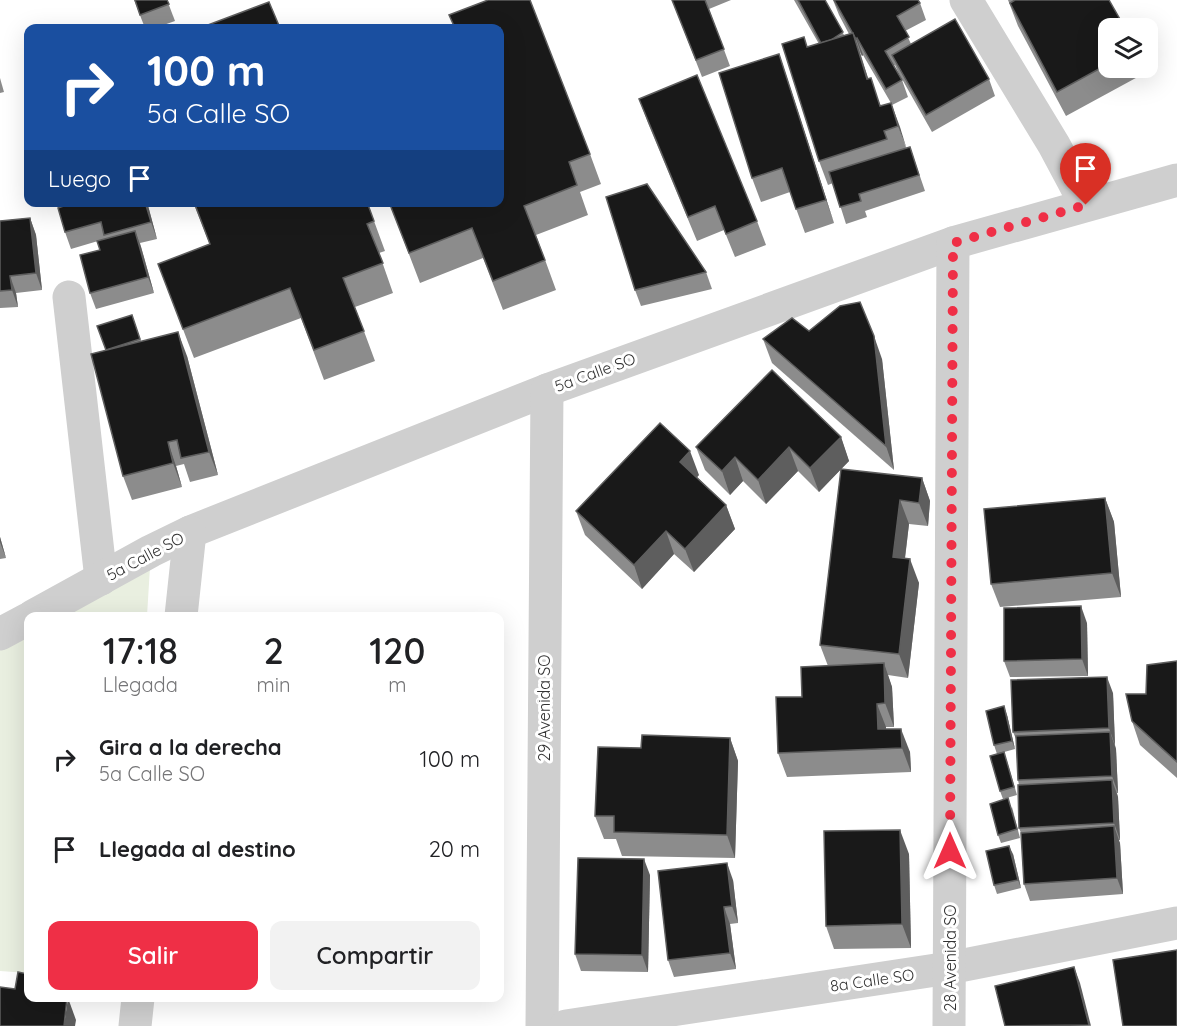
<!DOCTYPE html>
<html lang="es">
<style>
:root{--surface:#fff;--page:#f2f2f2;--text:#202124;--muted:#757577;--accent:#ef2f46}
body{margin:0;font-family:Quicksand,sans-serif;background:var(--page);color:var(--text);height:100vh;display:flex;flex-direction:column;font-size:22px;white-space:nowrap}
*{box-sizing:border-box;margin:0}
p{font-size:20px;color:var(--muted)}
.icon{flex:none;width:33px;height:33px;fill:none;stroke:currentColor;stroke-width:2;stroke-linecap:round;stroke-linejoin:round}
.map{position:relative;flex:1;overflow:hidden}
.drawer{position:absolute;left:24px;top:612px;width:480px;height:390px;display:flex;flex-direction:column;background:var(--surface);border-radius:12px;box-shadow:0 6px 24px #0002}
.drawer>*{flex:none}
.top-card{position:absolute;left:24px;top:24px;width:480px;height:183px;border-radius:12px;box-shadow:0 6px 24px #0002;background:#1a4fa0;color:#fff;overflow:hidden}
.tools{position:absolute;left:1098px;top:18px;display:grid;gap:12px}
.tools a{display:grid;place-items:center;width:60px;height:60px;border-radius:12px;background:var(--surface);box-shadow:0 6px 24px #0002;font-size:30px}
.pin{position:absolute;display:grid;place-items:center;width:51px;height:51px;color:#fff;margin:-62px -26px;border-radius:50% 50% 50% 0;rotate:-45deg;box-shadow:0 0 6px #0007}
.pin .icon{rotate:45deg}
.me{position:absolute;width:66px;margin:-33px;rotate:0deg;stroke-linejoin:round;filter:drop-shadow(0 0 4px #0008)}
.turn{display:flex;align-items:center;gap:21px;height:126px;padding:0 24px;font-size:27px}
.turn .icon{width:78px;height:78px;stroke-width:2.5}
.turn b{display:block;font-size:42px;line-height:51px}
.then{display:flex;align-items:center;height:57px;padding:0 24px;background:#0003;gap:12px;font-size:22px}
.eta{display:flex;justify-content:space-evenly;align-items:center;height:102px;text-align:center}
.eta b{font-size:36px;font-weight:600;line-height:42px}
.button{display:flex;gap:12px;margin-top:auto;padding:12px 24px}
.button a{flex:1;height:69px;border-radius:12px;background:var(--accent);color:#fff;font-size:24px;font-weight:600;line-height:69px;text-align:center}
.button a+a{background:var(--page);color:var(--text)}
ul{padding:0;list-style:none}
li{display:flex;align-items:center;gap:18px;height:90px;padding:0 24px}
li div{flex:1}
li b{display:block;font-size:22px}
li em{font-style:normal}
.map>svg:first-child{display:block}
.green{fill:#e9efe0}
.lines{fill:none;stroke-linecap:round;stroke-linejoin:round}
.minor{stroke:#cfcfcf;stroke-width:33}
.wall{fill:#8c8c8c;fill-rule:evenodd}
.shaded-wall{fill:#5e5e5e}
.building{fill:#191919;stroke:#5e5e5e;stroke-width:1.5}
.route{stroke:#ef2f46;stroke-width:10;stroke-dasharray:0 18}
.labels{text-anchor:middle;stroke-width:6;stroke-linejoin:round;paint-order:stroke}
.street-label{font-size:16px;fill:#323232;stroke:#fff}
</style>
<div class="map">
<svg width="1177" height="1026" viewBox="0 0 1177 1026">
<rect width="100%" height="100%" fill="#fff"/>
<path class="green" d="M151,551L147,616H28V973L0,971V631Z"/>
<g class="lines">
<g class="minor">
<path d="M966,0L1054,145L1086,205"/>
<path d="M69,297L101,579"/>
<path d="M33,616L151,551L190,532L547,390L953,243L1177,180"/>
<path d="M181,616L190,532"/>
<path d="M0,634L28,619"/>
<path d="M135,1026L138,998"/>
<path d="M542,1026L547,390"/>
<path d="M566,1026L949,968L1177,923"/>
<path d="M949,1026L953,243"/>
</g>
</g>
<g class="wall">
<path d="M134,0H167L175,21L155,28H145Z"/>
<path d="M672,0H731L709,9L730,66L702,77Z"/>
<path d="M794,0H825L844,35L849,34L839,15L833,0L920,3L926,20L905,31L911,44L989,79L995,96L932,132L898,72L895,65L893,66L902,80L908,97L892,105L891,103L906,148L910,147L925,191L865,211L867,217L846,224L833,183L828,185L819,161L808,47L819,44ZM860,52L862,56L863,55L891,103L881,106L868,78Z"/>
<path d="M1008,0H1109L1108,68H1142L1145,73L1066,116L1018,26Z"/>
<path d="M500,28L590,154L601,184L580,192L588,215L536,235L556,290L503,310L483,258L420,283L389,202H500Z"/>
<path d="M779,54L787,78L834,223L805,233L790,192L761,202L752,178Z"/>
<path d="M0,78L4,92L0,93Z"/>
<path d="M639,99L757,221L766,245L735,257L724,230L697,241L648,123Z"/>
<path d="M72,202H147L157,239L140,243L154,293L96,309L90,293L100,250L98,241L71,249L65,232Z"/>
<path d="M193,202H367L385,251L379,253L393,293L355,307L375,361L324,380L301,318L194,358L158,264L210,245Z"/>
<path d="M30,218L36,235L42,290L16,293L18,307L0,308V221Z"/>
<path d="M706,272L712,289L641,306L635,290Z"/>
<path d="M132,315L141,341L187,356L218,475L190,482L184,464L176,466L182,487L132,500L123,476L106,350Z"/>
<path d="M809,331L882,359L894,470L772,363L763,339Z"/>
<path d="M841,437L849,461L841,469L922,478L930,501L928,526L909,524L905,559L919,583L908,678L888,675L892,687L894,727H886V729L910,752L911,772L787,777L778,753L802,697L828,666L820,645L841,469L819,492L798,471L766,504L743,481L730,495L705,470L696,447Z"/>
<path d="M699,475L697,477L726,505L735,529L694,572L674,554L642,589L585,535L576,511Z"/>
<path d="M1105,498L1114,522L1121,597L1000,607L991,584Z"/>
<path d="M0,537L6,558L0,559Z"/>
<path d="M1087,623L1088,676L1010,677L1004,661Z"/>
<path d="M1177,661V778L1140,745L1132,721L1146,694Z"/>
<path d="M1113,693L1115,745L1116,749L1118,793H1117L1118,797L1120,840H1118L1120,843L1123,894L1030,901L1024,884L1021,833L1019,828V785L1018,780L1016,739L1013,732Z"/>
<path d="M1007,715L1015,749L997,754L994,745Z"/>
<path d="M730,738L738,761L735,858L622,856L616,839H604L595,816L641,748Z"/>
<path d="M1007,761L1017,795L1003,799L1000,791Z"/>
<path d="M1012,807L1020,838L1001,843L998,835Z"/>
<path d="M909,854L911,948L834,949L826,926Z"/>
<path d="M1013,854L1021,888L997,894L994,885Z"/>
<path d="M650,875L648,972L581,971L575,954Z"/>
<path d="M733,880L738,923L730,924L736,969L674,977L668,960Z"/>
</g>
<g class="shaded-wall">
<path d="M853,33L876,102L867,79Z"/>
<path d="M857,38L863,55L862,56L856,39Z"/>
<path d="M779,54L787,78L834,223L826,200Z"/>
<path d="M891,103L900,127L907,150L898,126Z"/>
<path d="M145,202H147L157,239L151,222Z"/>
<path d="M30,218L36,235L42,290L36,273Z"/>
<path d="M135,231L141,247L154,293L148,277Z"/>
<path d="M10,276L16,293L18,307L12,290Z"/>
<path d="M178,332L187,356L218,475L209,452Z"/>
<path d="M874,336L882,359L894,470L886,446Z"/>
<path d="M841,437L849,461L819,492L810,468Z"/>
<path d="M168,442L176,466L182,487L173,463Z"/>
<path d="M789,447L798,471L766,504L758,480Z"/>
<path d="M690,451L699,475L689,486L680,462Z"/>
<path d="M735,457L743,481L730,495L722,471Z"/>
<path d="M922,478L930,501L928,526L919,503Z"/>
<path d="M1105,498L1114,522L1121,597L1112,573Z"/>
<path d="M900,500L909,524L902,581L893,557Z"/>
<path d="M726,505L735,529L694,572L685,549Z"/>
<path d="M666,531L674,554L642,589L634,565Z"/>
<path d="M0,537L6,558L0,542Z"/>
<path d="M910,559L919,583L908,678L899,654Z"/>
<path d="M1081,606L1087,623L1088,676L1082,659Z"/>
<path d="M884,663L892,687L894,727L885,703Z"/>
<path d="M1107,677L1113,693L1115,745L1109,728Z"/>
<path d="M877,704L886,727V749L878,729Z"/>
<path d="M1004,706L1007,715L1015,749L1012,741Z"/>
<path d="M901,729L910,752L911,772L902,748Z"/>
<path d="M1110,732L1116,749L1118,793L1112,776Z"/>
<path d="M730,738L738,761L735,858L727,835Z"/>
<path d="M1112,780L1118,797L1120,840L1114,823Z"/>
<path d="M1114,826L1120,843L1123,894L1117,878Z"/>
<path d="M900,830L909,854L911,948L902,924Z"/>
<path d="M1009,846L1013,854L1021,888L1018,880Z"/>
<path d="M644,859L650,875L648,972L642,955Z"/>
<path d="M727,863L733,880L738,923L732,906Z"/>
<path d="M724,907L730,924L736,969L730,953Z"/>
<path d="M1074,967L1080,983L1091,1026L1089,1025Z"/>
<path d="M68,998L76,1020L75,1026H64Z"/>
</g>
<g class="building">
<path d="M135,0H167L169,4L140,15Z"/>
<path d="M488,0H530L590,154L569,162L577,185L524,206L545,260L493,281L472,228L409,253L389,202H500V28H455L449,15Z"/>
<path d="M672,0H705L724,49L696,60Z"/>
<path d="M798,0H825L843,32L831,40L821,43Z"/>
<path d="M834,0H918L920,3L897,16L909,37L885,51L902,80L886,89L857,38L856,39Z"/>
<path d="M1015,0H1109L1125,28H1108V64L1057,92L1010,3Z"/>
<path d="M269,2L280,28H200Z"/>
<path d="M955,19L989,79L926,115L892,55Z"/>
<path d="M853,33L867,79L871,78L880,106L891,103L898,126L884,131L887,139L819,161L782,44L804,37L807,47Z"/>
<path d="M779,54L826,200L796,209L782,168L752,178L719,73Z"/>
<path d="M697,75L757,221L726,234L715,206L688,217L639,99Z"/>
<path d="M910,147L919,175L859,194L861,201L840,207L829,172Z"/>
<path d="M647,184L706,272L635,290L606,197Z"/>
<path d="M72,202H145L151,222L104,235L101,222L65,232L58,208L72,203Z"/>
<path d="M194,202H367L374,221L367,224L383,263L343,278L364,331L314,350L290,288L183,329L158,264L210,244Z"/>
<path d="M30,218L36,273L10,276L12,290L0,291V221Z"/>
<path d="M135,231L148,277L90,293L80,255L100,250L97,241Z"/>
<path d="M860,302L874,336L886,446L763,339L792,318L809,331L840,306Z"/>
<path d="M132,315L140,339L106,350L97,326Z"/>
<path d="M178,332L209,452L181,458L177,440L168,442L173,463L123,476L91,354Z"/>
<path d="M772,370L841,437L810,468L789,447L758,480L735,457L722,471L696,447Z"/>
<path d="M660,423L690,451L680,462L726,505L685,549L666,531L634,565L576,511Z"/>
<path d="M841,469L922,478L919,503L900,500L893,557L910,559L899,654L820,645Z"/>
<path d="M1105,498L1112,573L991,584L984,509Z"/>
<path d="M1081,606L1082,659L1004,661V608Z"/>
<path d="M1177,661V762L1132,721L1126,694H1146L1147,665Z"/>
<path d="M884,663L885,703L877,704L878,729H901L902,748L778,753L776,697H802L801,667Z"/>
<path d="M1107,677L1109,728L1013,732L1011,680Z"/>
<path d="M1004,706L1012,741L994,745L986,711Z"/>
<path d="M1110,732L1112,776L1018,780L1016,736Z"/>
<path d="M642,735L730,738L727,835L614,832V816H595L598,747L641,748Z"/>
<path d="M1004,752L1014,787L1000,791L990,756Z"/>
<path d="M1112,780L1114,823L1019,828L1018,785Z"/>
<path d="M1008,798L1017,829L998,835L990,804Z"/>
<path d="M1114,826L1117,878L1024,884L1021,833Z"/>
<path d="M900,830L902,924L826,926L824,831Z"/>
<path d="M1009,846L1018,880L994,885L986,851Z"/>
<path d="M578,858L644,859L642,955L575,954Z"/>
<path d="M727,863L732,906L724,907L730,953L668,960L658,871Z"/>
<path d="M1177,950V1026H1123L1113,960Z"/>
<path d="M1074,967L1089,1025L1005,1026L995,986Z"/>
<path d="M18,972L28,974V998H67L64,1026H0V987L15,989Z"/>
</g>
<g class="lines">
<path class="route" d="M950,851L953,243L1086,205"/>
</g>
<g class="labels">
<g class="street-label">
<text transform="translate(595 372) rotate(-20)" y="6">5a Calle SO</text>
<text transform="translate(145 556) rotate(-28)" y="6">5a Calle SO</text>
<text transform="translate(544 708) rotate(-90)" y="6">29 Avenida SO</text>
<text transform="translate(950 958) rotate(-90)" y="6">28 Avenida SO</text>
<text transform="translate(872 980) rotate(-8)" y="6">8a Calle SO</text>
</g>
</g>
</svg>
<div class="tools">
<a><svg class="icon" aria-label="layers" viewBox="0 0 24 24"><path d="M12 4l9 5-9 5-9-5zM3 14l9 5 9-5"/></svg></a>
</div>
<div class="pin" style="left:1086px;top:205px;background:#d93025"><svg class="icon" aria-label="arrive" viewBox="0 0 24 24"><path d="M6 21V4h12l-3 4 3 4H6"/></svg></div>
<svg class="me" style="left:950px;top:851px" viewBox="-20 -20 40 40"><path d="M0-17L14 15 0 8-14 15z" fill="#ef2f46" stroke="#fff" stroke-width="4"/></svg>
<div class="top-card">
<div class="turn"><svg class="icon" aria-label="right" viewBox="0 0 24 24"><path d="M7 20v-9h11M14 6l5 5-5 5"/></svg><div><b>100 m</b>5a Calle SO</div></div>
<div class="then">Luego<svg class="icon" aria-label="arrive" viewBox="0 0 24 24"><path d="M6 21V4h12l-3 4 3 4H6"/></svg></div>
</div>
<section class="drawer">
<div class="eta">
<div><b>17:18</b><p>Llegada</p></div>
<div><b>2</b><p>min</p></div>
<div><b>120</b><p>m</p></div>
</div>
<ul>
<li><svg class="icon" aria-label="right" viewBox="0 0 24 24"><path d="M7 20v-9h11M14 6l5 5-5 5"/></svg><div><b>Gira a la derecha</b><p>5a Calle SO</p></div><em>100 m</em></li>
<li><svg class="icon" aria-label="arrive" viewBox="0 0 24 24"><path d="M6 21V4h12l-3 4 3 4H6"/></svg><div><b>Llegada al destino</b></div><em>20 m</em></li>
</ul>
<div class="button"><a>Salir</a><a>Compartir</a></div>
</section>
</div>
